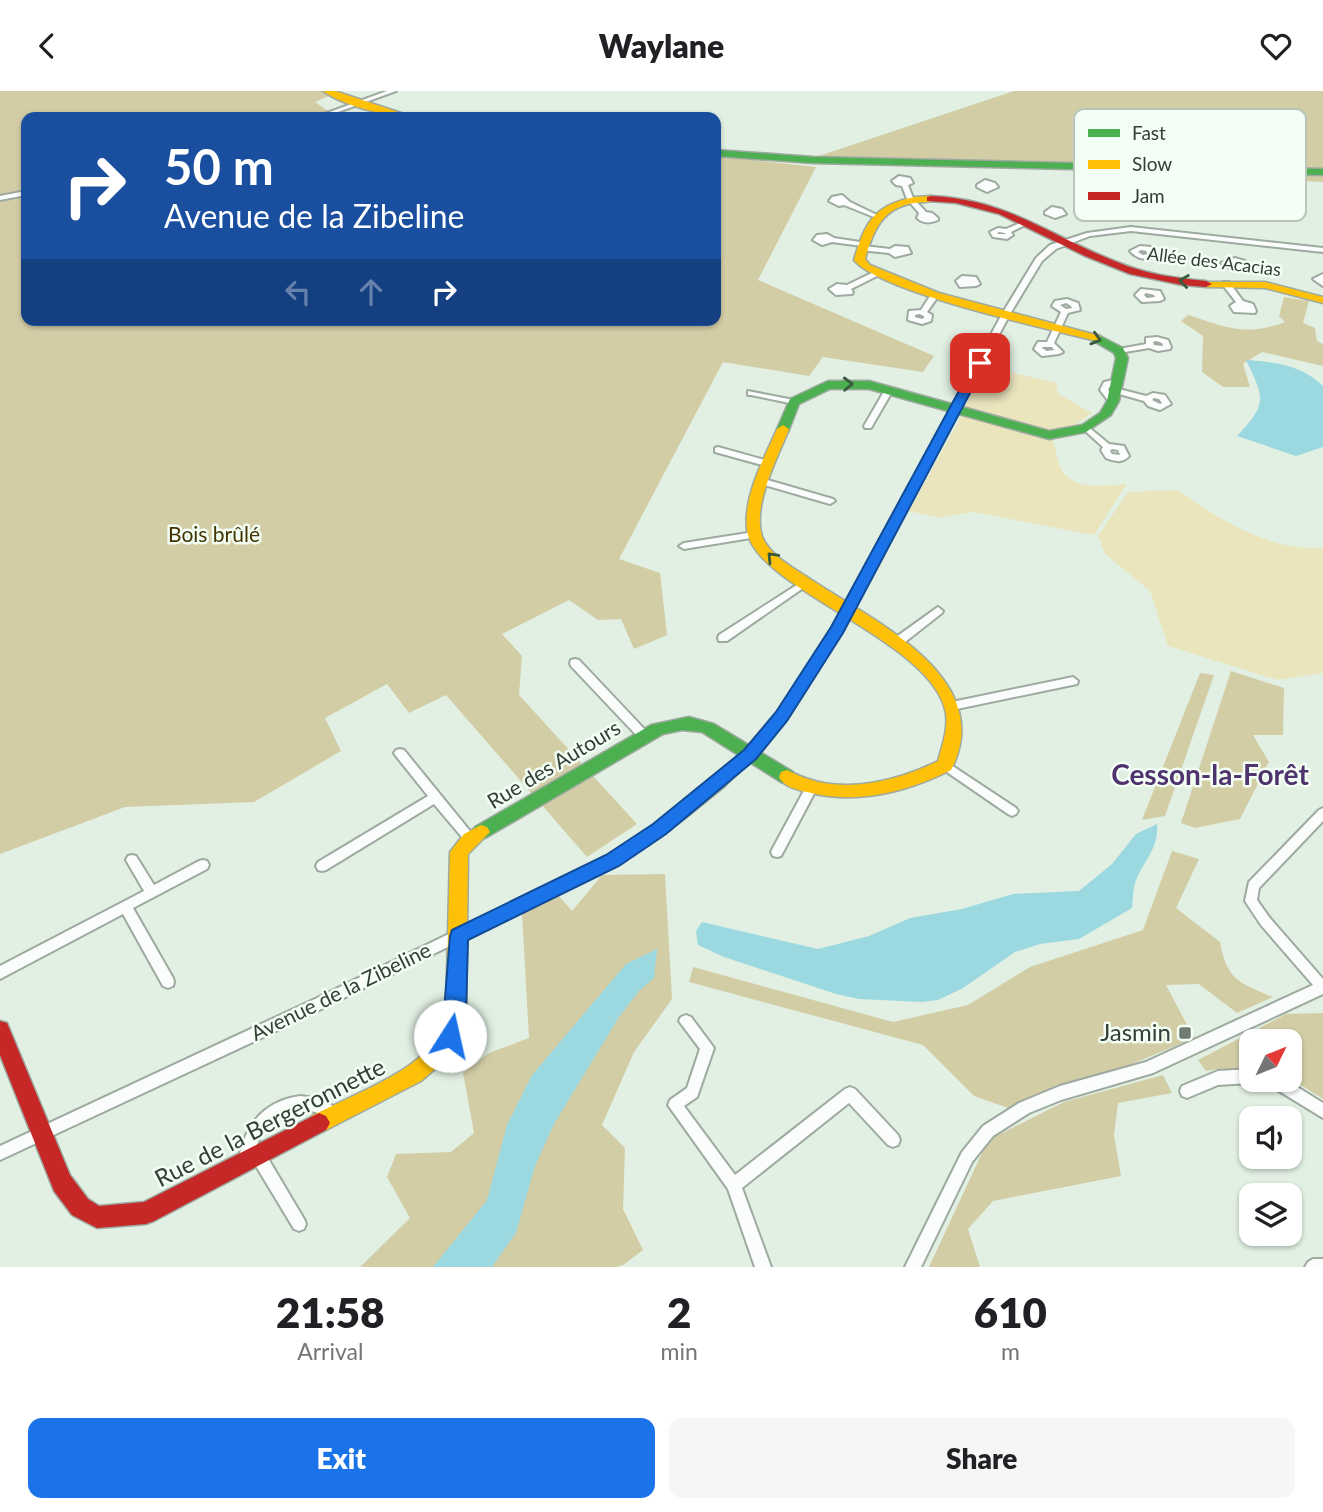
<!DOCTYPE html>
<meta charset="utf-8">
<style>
:root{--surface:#fff;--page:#f6f6f6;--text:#202124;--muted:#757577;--accent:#1a73e8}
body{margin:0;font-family:Lato,sans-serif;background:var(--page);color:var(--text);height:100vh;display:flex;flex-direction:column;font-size:26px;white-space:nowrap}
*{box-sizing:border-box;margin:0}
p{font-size:23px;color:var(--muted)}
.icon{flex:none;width:38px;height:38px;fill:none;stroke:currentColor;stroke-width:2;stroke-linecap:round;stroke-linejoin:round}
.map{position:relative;height:1176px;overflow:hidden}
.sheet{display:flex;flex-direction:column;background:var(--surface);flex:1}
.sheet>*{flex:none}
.guide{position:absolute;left:21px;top:21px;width:700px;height:214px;border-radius:14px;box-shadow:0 2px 5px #0004;background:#1a4fa0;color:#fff;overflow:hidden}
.needle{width:46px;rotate:47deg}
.buttons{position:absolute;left:1239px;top:938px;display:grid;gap:14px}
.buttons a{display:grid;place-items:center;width:63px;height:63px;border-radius:14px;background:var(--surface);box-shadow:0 2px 5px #0004;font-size:35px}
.pin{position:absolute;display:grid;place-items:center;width:60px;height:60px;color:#fff;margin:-30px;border-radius:14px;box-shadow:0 4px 10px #0006}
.me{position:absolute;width:77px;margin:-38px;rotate:10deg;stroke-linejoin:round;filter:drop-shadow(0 0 5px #0008)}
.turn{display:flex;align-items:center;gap:24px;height:147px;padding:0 28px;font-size:32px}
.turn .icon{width:91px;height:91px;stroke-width:2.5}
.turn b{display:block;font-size:49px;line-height:60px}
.lanes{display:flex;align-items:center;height:66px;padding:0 28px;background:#0003;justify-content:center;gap:35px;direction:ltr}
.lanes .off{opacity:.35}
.eta{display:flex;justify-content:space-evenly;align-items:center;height:119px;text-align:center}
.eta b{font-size:42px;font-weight:800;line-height:49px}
.action{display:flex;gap:14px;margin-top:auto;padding:14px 28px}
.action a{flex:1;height:80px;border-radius:14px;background:var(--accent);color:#fff;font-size:28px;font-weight:800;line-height:80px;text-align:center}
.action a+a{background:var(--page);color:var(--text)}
header{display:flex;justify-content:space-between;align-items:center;height:91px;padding:0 28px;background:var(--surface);font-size:32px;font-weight:800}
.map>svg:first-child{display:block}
.green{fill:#ebe5be}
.forest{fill:#d3cda6}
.water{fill:#9bd8e0}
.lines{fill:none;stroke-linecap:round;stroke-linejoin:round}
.street-casing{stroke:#9eaaa0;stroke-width:4}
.fast-casing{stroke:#9eaaa0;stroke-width:3}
.slow-casing{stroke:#9eaaa0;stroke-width:3}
.jam-casing{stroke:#9eaaa0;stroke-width:3}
.street{fill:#fafdfb;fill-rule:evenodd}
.fast{fill:#4caf50;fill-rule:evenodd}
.slow{fill:#ffc107;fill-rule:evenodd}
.jam{fill:#c62828;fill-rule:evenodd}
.oneway{stroke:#395a3c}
.route{fill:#1a73e8;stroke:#114b97;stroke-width:2}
.poi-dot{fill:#707c72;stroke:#f3fef5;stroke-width:2.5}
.labels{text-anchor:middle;stroke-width:5;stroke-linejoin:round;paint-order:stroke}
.far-street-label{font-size:18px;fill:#333e35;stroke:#f3fef5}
.park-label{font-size:21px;fill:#433300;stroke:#f3fef5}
.street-label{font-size:21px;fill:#333e35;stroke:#f3fef5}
.near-poi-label{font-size:24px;fill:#333e35;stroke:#f3fef5;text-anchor:end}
.near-street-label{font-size:24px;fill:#333e35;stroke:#f3fef5}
.district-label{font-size:28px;font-weight:bold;fill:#4f336e;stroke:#f3fef5}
.key{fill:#f3fef5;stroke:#b9c4bb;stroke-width:2}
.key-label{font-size:19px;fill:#333e35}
</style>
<header><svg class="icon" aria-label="back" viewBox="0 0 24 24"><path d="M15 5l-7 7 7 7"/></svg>Waylane<svg class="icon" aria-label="heart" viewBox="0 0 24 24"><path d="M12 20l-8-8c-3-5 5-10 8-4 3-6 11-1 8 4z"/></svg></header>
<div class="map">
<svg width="1323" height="1176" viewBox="0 0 1323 1176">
<rect width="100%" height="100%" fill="#e1f0e3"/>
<g class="green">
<path d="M988,276L1056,292L1058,303L1092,322L1072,336L1049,339L964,316Z"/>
<path d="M963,322L1052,346C1055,355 1056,364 1059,373C1070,402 1103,394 1127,393L1094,444L973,421L940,427L909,420Z"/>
<path d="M1178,399C1219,429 1270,460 1323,457V582L1278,589L1168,555L1150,500L1105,463L1098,445L1128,401Z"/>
</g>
<g class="forest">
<path d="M0,0H321L331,4L315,11L328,20L308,26H26V229H716V65L816,76L758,189L934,265L923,281L823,266L809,285L723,271L619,468L660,482L667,544L634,558L621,528L598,529L569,509L502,543L522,565L519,604L637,733L587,766L446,604L409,622L387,593L325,627L341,660L254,711L125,716L0,763Z"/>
<path d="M1014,0H1323V91L1300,90L1306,100L1297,119L1231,114L1208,84L813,67Z"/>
<path d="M1284,206L1309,210L1303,232L1315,237L1317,250L1323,253V275L1262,261L1243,273L1250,296H1223L1202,281L1203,245L1181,230L1188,224C1226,236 1244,246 1285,231L1279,225Z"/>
<path d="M1231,580L1284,597L1283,644H1253L1269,671L1240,728L1195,737L1181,732Z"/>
<path d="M1200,582L1214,584L1165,725L1142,729Z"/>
<path d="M1172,760L1199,768L1176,817L1220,851C1227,889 1239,892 1273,906L1237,922L1199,893L1166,894L1194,947L1113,981L1008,1017L974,1005L923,954L689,891L693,876L893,931L968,914L1030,876L1143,839Z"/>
<path d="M665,783L672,908L634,961L602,1034L625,1057L623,1118L643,1159L623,1174L616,1176H360L410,1127L387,1086L396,1063L451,1061L474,1042L463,982L489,962L529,947L522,823L559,805L572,820L602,784Z"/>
<path d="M1323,922V1008L1290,987V950H1251V981L1218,978L1206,980L1198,969L1286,923Z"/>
<path d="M1163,984L1172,1002L1118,1012L1114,1044L1121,1085L993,1110L968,1138L980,1176H929L988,1049L1064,1011Z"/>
</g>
<g class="water">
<path d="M1246,269C1275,271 1301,274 1323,295V356L1296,365L1237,345C1267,313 1265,308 1246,269Z"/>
<path d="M1157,733C1159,757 1145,768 1136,789C1133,797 1133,808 1132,817L1079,848L1040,853L1015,861L963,897L938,909L922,911L859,908L836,903L724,866L698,854L696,840L702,831L818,858L869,845L910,827L962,818L1013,803L1079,800L1112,773L1136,743Z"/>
<path d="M657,858L654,887L639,900L619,926L554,1033L535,1075L516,1142L492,1176H433L487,1109L507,1034L532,984L626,873Z"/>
</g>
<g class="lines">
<defs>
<g id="street">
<path d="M387,0H396L324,26H316Z"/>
<path d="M899,85L910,87L913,92L908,94L913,107L926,121L932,122L938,127V129C930,132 924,133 917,127L919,122L907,108L902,95L896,94L892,90Z"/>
<path d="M985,89L995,92L998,96L987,101L977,96V94Z"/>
<path d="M26,100V104L0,109V105Z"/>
<path d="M842,104L850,111L879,125L874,126L844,114L839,115L829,110L832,106Z"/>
<path d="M1052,116L1062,118L1066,123L1055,127L1045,123V121Z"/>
<path d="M1025,130L1027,131V133L1011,141L1013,144L1007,148L993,146L990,141L998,137L1006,138ZM999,141L1005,142L1006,143H998L997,142Z"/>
<path d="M1131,136L1323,157V161L1131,140L1090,145L1056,158L1042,170L1010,223L843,538L811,590L790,623L766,653L723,696L687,725L651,752L593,785L272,942L0,1069V1055L315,908L607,766C666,732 725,688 768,635C793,604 813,570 834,537L1002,223L1036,167L1050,154L1087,142Z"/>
<path d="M827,143L834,147L866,152L868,153L864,155L890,158L895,155L908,156L911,162L895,166L889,162L859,159V155H862L832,151L822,154L813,149L817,144Z"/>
<path d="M1140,155L1151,156L1156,163C1148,171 1137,168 1130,160ZM1141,159L1146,160L1148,163L1143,164L1138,161Z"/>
<path d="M1235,167L1245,170L1246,178L1233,179L1221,172Z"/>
<path d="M876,180L883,182L851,198L853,201L852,203L836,204L829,198L837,193L847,194Z"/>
<path d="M1323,183V195L1313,188Z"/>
<path d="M962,185L976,186L980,193L976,195L960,196L956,190Z"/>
<path d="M1223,191H1229L1243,210L1253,213L1256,220L1255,222L1234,221L1230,215L1236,211L1222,193Z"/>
<path d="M1141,198L1160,200L1164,208L1160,210L1142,211L1135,204ZM1146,202L1154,204L1155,206L1147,207L1144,204Z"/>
<path d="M932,202L939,204L927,221L932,224L931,230L922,233L908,229L909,220L921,219ZM919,223L924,225V227L922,228L915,226V224Z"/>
<path d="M1067,208L1078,212L1080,219L1068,222L1054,252L1063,261L1059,263L1042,265L1034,258L1038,251H1047L1061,221L1052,215L1055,210ZM1066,212L1071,215L1072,217L1066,218L1060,214ZM1043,256H1052L1054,259L1047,260L1042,257Z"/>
<path d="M1157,246L1168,249L1171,256L1170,258L1158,260L1149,257L1119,262L1115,260L1119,258L1146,253V247ZM1156,250L1162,252L1163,255L1154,254L1153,251Z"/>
<path d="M1118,288L1122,290L1121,292L1110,295L1108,299L1117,310L1116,312H1110L1100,299L1104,291Z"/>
<path d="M886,297H889L893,299L871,337H865L864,335Z"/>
<path d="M1112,297H1115L1146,305L1153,302L1165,304L1171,313L1160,319L1148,315L1144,310L1112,301ZM1154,307L1159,308L1162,312L1160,313L1152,309Z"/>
<path d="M748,300L794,309L798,311L794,313L751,304H748Z"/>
<path d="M1086,334L1109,353L1124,355L1129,365C1122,373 1115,370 1106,367L1101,359L1103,356L1082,337ZM1112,358L1118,359L1120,364L1112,363L1110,360Z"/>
<path d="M718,356L772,371L773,373L769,376L715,361V357Z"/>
<path d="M764,388L833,408L835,410L830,413L761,393L760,391Z"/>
<path d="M754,441L757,442L759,444L757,446L684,458L679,455L684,452Z"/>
<path d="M803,490L806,491L808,493L806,495L727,550H719L718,547L719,544Z"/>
<path d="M938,516L943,520L942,522L900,555H892L891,552L892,549Z"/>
<path d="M575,568L579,569L648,642L649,645L648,648H640L571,575L570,572L571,569Z"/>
<path d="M1073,586L1078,590L1077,593L952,619L948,618L947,615L948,612L952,611Z"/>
<path d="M400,658L404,659L474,745L476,748L474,751L470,753L466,751L434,713L326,779L322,780L318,779L316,775L318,771L428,705L396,665L394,662L396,659Z"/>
<path d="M945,670L1016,717L1018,720L1016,723L1012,725L1008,723L941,677L939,674L941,671Z"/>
<path d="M811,692L815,694L817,697L781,765L777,766L773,765L771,761L773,757L807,694Z"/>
<path d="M1323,717V730L1259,797L1257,809L1269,826L1323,888V903L1153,982L1061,1009L1029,1022L993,1045L972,1071L921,1176H905L962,1061L983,1035L1019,1012L1060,995L1146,971L1313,894L1261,834L1245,810L1249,791L1319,719Z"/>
<path d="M132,764L136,765L154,794L199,770L203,769L207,770L209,774L207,778L133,817L173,887L174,891L173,895L168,897L163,895L123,823L0,888V875L144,800L126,769L128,765Z"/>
<path d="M686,924L691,926L714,957L697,1006L684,1015L735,1084L845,998L850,996L855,998L898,1044L900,1049L898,1054L893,1056L888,1054L849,1012L742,1097L771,1176H755L728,1098L668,1014L670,1009L687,997L700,958L679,930L681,926Z"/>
<path d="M1251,978V989H1256L1251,992L1218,994L1187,1007L1182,1005L1180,1000L1182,995L1218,980Z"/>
<path d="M1267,989H1286L1323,1012V1027L1269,994Z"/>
<path d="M301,1005C316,1007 334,1011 342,1024L340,1029L335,1031C328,1028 322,1023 315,1021C288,1013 262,1031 256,1058L258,1057L263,1059L304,1128L306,1133L304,1138L299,1140L294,1138L253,1070L251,1075L246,1077L241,1075C238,1068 240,1060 243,1053C251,1025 273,1008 301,1005Z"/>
<path d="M1313,1168H1323V1176H1305L1308,1171Z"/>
</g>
<g id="fast">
<path d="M716,59L813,66L1323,78V84L813,72L716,65Z"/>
<path d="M1096,243L1123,257L1128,267L1119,310L1111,324L1086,341L1049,348L869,298H830L799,313L788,341H778L777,338L790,308L828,290H869L1049,340L1082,334L1100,322L1107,310L1116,267L1114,262L1092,249L1090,247Z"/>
<path d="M689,626L714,633L793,681L795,686L793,691L787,693L781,691L702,641L682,639L663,643L487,746L481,748L475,746L472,741L475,736L651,634Z"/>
</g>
<g id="slow">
<path d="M323,0H335L413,26C389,27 342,14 323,0Z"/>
<path d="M915,106L931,105L936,108C929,112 922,111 914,112C882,117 873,140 865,168L870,174L939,202L1100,245V249H1092C1044,237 880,201 854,169C865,131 874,114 915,106Z"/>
<path d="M1202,191H1265L1323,206V212L1265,197L1206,196L1200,193Z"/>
<path d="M783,334L789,338C778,366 752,414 762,445C768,462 790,475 804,484C865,526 1000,584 951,679C907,701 856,714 807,701C797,699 783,695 779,686L781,681L787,679C794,682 801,686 808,688C849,702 900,689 938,670C942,655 948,639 946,623C935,549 754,498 747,439C743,405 764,368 777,338Z"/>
<path d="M481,734L487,736L490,741L468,763L466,923L453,958L443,971L421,990L326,1039L319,1042L312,1039L308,1032L312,1025C349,1005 412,984 436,948C441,941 443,931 446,923L450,761L464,743Z"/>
</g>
<g id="jam">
<path d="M931,105C1007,108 1050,145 1117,171C1145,183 1175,187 1206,190L1212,193L1206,196L1182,194L1130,183L1085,165L999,123L956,112L927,110V106Z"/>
<path d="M0,930L7,932L70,1084L88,1108L99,1115L144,1111L319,1022L326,1025L330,1032L326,1039L154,1130L146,1133L97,1137L72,1124L54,1100L0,964Z"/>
</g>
</defs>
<use href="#street" class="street-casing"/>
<use href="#fast" class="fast-casing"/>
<use href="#slow" class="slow-casing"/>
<use href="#jam" class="jam-casing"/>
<use href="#street" class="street"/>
<use href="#fast" class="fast"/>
<use href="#slow" class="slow"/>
<use href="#jam" class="jam"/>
</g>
<defs><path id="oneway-chevron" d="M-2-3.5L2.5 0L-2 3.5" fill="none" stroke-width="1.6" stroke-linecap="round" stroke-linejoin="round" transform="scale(1.75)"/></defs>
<g class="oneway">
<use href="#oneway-chevron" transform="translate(1184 190) rotate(-172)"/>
<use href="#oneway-chevron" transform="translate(1096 248) rotate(17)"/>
<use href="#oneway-chevron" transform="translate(848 293) rotate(-2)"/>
<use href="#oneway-chevron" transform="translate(772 466) rotate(-134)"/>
</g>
<path class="route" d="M980,269L986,272L843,542L787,630L756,668L666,743L619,775L468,849L466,923L457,952L450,954L443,952C441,947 449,859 450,845L452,839L606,764L653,733L744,659L776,621L831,536L974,272Z"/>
<rect class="poi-dot" x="1178" y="935" width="14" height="14" rx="3.5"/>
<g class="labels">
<g class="far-street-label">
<text transform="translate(1214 171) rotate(7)" y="6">Allée des Acacias</text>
</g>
<g class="park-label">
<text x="214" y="451">Bois brûlé</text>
</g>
<g class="street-label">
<text transform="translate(554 674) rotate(-31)" y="7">Rue des Autours</text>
<text transform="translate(341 901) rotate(-26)" y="7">Avenue de la Zibeline</text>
</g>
<g class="near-poi-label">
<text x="1171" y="950">Jasmin</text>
</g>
<g class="near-street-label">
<text transform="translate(270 1032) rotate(-27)" y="8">Rue de la Bergeronnette</text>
</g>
<g class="district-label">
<text x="1210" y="694">Cesson-la-Forêt</text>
</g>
</g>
<rect x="1074" y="18" width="232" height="112" rx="10" class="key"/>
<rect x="1088" y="38" width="32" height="8" fill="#4caf50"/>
<rect x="1088" y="69" width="32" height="9" fill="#ffc107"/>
<rect x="1088" y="101" width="32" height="8" fill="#c62828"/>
<g class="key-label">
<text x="1132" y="49">Fast</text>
<text x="1132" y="80">Slow</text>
<text x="1132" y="112">Jam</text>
</g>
</svg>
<div class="buttons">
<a><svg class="needle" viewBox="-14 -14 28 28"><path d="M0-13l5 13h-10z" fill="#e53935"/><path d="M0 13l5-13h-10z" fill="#757577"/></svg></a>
<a><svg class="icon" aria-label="sound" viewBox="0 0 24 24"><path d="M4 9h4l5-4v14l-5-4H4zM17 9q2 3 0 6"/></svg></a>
<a><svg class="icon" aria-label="layers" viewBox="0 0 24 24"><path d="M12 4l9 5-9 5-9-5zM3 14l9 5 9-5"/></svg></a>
</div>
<div class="pin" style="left:980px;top:272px;background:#d93025"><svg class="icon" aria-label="arrive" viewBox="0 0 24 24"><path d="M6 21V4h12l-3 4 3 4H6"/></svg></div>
<svg class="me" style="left:450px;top:945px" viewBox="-20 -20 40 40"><circle r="19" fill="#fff"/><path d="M0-13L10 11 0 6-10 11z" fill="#1a73e8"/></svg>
<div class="guide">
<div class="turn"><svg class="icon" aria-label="right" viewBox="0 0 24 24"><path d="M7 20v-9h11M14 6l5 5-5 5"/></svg><div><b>50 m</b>Avenue de la Zibeline</div></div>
<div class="lanes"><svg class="icon off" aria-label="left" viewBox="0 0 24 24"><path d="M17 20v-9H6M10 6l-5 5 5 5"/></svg><svg class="icon off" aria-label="ahead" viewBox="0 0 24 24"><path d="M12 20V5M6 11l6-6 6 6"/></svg><svg class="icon" aria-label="right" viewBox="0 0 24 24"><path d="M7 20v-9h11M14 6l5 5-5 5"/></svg></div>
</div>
</div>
<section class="sheet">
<div class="eta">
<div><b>21:58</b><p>Arrival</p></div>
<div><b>2</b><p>min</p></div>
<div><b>610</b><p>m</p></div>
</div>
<div class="action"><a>Exit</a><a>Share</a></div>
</section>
